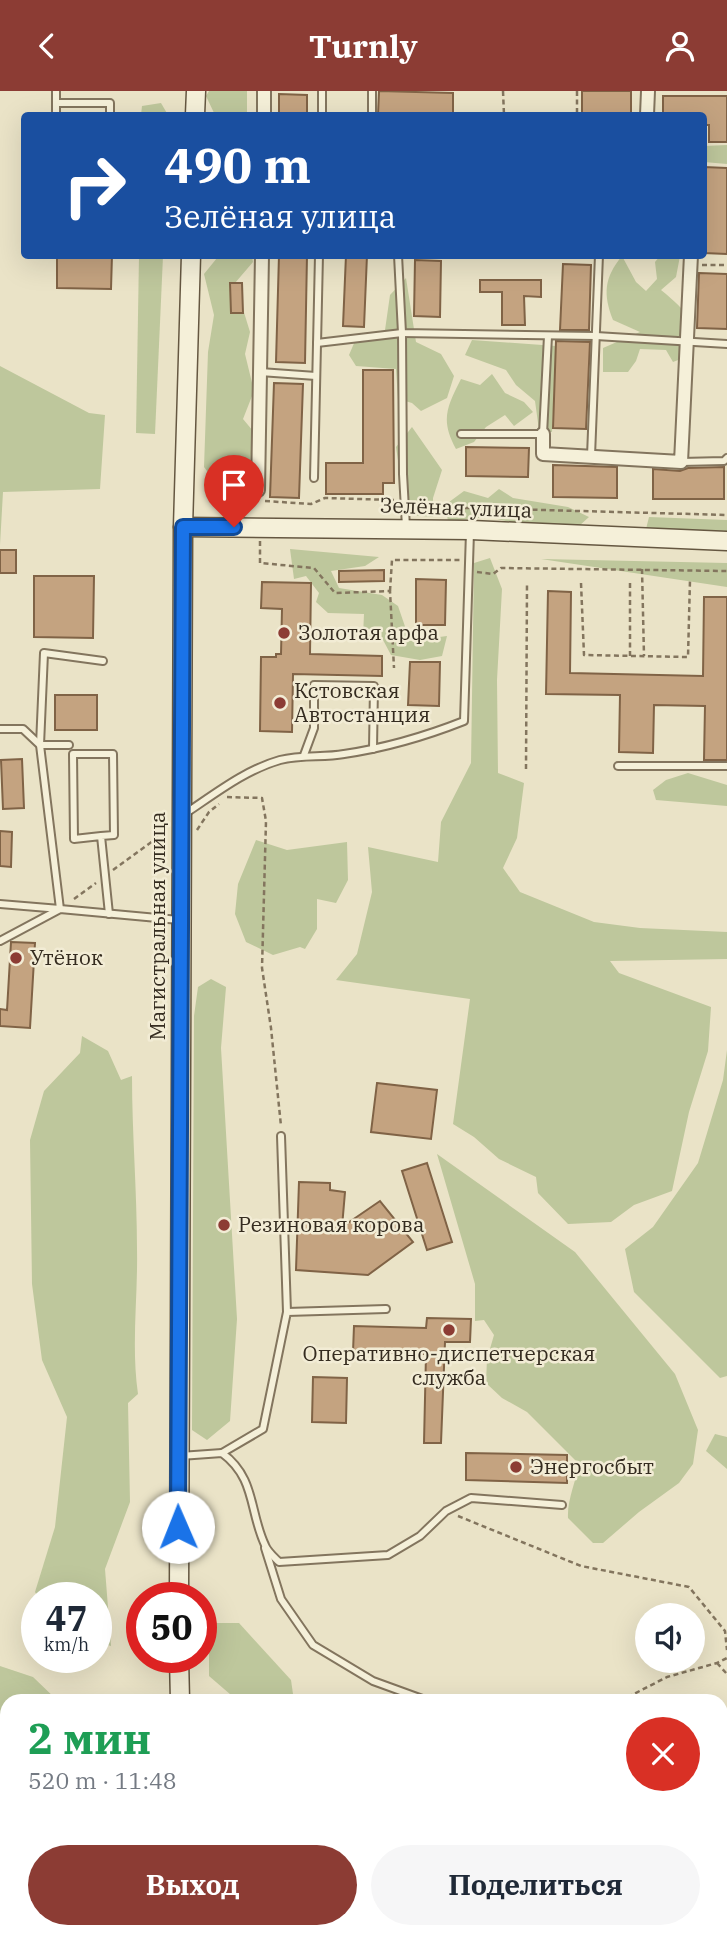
<!DOCTYPE html>
<html lang="ru">
<meta charset="utf-8">
<style>
:root{--surface:#fff;--page:#f6f6f7;--text:#1f2937;--muted:#747a83;--accent:#8c3c34}
body{margin:0;font-family:"IBM Plex Serif",serif;background:var(--page);color:var(--text);height:100vh;display:flex;flex-direction:column;font-size:26px;white-space:nowrap}
*{box-sizing:border-box;margin:0}
p{font-size:23px;color:var(--muted)}
.icon{flex:none;width:38px;height:38px;fill:none;stroke:currentColor;stroke-width:2;stroke-linecap:round;stroke-linejoin:round}
.map{position:relative;flex:1;overflow:hidden}
.drawer{position:absolute;left:0px;top:1603px;width:728px;height:245px;display:flex;flex-direction:column;background:var(--surface);border-radius:21px 21px 0 0;box-shadow:0 7px 28px #0002}
.drawer>*{flex:none}
.guide{position:absolute;left:21px;top:21px;width:686px;height:147px;border-radius:7px;box-shadow:0 7px 28px #0002;background:#1a4fa0;color:#fff;overflow:hidden}
.fabs{position:absolute;left:635px;top:1512px;display:grid;gap:14px}
.fabs a{display:grid;place-items:center;width:70px;height:70px;border-radius:50%;background:var(--surface);box-shadow:0 7px 28px #0002;font-size:35px}
.speed{position:absolute;left:21px;top:1491px;display:flex;gap:14px;font-size:35px;font-weight:700;text-align:center}
.speed>*{display:grid;place-content:center;width:91px;height:91px;border-radius:50%;background:var(--surface);box-shadow:0 7px 28px #0002;line-height:1}
.speed small{font-size:18px;font-weight:400}
.speed .limit{border:10px solid #d22;background:#fff;color:#111}
.pin{position:absolute;display:grid;place-items:center;width:60px;height:60px;color:#fff;margin:-72px -30px;border-radius:50% 50% 50% 0;rotate:-45deg;box-shadow:0 0 7px #0007}
.pin .icon{rotate:45deg}
.me{position:absolute;width:77px;margin:-38px;rotate:359deg;stroke-linejoin:round;filter:drop-shadow(0 0 5px #0008)}
.turn{display:flex;align-items:center;gap:24px;height:147px;padding:0 28px;font-size:32px}
.turn .icon{width:91px;height:91px;stroke-width:2.5}
.turn b{display:block;font-size:49px;line-height:60px}
.round{display:grid;place-items:center;flex:none;width:74px;height:74px;border-radius:37px;background:var(--page)}
.headline{display:flex;align-items:center;justify-content:space-between;height:119px;padding:0 28px}
h1{font-size:42px;font-weight:800;line-height:52px;color:#1e9e55}
.cta{display:flex;gap:14px;margin-top:auto;padding:14px 28px}
.cta a{flex:1;height:80px;border-radius:42px;background:var(--accent);color:#fff;font-size:28px;font-weight:800;line-height:80px;text-align:center}
.cta a+a{background:var(--page);color:var(--text)}
header{display:flex;justify-content:space-between;align-items:center;height:91px;padding:0 28px;background:var(--accent);color:#fff;font-size:32px;font-weight:800}
.map>svg:first-child{display:block}
.green{fill:#bec79c}
.building{fill:#c4a380;stroke:#806346;stroke-width:2}
.lines{fill:none;stroke-linecap:round;stroke-linejoin:round}
.lane-casing{stroke:#83755e;stroke-width:10}
.street-casing{stroke:#83755e;stroke-width:16}
.secondary-casing{stroke:#655741;stroke-width:21}
.path{stroke:#83755e;stroke-width:2.5;stroke-dasharray:5 3.5;stroke-linecap:butt}
.lane{stroke:#f5f0d9;stroke-width:6}
.street{stroke:#f5f0d9;stroke-width:12}
.secondary{stroke:#f5f0d9;stroke-width:18}
.route-casing{stroke:#114b97;stroke-width:18}
.route{stroke:#1a73e8;stroke-width:12}
.poi-dot{fill:#8c3c34;stroke:#f2ecd5;stroke-width:2.5}
.labels{text-anchor:middle;stroke-width:5;stroke-linejoin:round;paint-order:stroke}
.street-label{font-size:21px;fill:#352c20;stroke:#f2ecd5}
.poi-label{font-size:21px;fill:#352c20;stroke:#f2ecd5;text-anchor:start}
</style>
<header><svg class="icon" aria-label="back" viewBox="0 0 24 24"><path d="M15 5l-7 7 7 7"/></svg>Turnly<svg class="icon" aria-label="person" viewBox="0 0 24 24"><circle cx="12" cy="8" r="4"/><path d="M4 21q1-7 8-7t8 7"/></svg></header>
<div class="map">
<svg width="727" height="1848" viewBox="0 0 727 1848">
<rect width="100%" height="100%" fill="#eae3c7"/>
<g class="green">
<path d="M209,0H247V24H215L206,5Z"/>
<path d="M161,12L168,24H141L142,15Z"/>
<path d="M727,54V73L704,71V55Z"/>
<path d="M139,165H163L155,343L136,342Z"/>
<path d="M217,165H252L253,171L235,192L250,241L245,263L254,300L243,328L253,340L248,395L242,401L217,393L204,376L208,261L214,224L204,183L217,167Z"/>
<path d="M622,165L636,191L646,200L657,188L655,171L660,165H680L676,186L661,199C689,222 694,228 691,264L673,271L666,259L640,258L636,270L628,281H603V257L640,241L613,229C603,203 604,187 622,165Z"/>
<path d="M406,187L416,251L441,263L454,285L447,307L421,320L412,312L398,308L396,278L356,275L349,264L358,243L384,246L390,204Z"/>
<path d="M472,249L556,255L552,341L539,339L535,310L516,294L506,279L465,264Z"/>
<path d="M0,275L89,322L105,324L100,398L3,401L0,454Z"/>
<path d="M492,283L505,302L524,311L533,321L514,335L505,324L486,336L474,351L456,358C440,329 447,316 461,288L480,294Z"/>
<path d="M412,336L442,379L433,407V426L411,424L401,390L396,356Z"/>
<path d="M499,398L513,407L568,416L589,426L579,435L514,432L489,426L448,430L445,414L464,400L488,407Z"/>
<path d="M649,426L727,429V441L646,438Z"/>
<path d="M290,458L379,466L365,475L331,480L339,497L382,504L398,515L410,550L447,545L442,565L420,569L391,564L382,547L363,545L364,523L328,522L316,511L319,502L306,485L294,488Z"/>
<path d="M490,467L502,498L497,589L498,682L524,692L517,747L503,777L520,801L594,831L640,837L727,841V868L610,870L619,882L711,916L708,960L689,1021L672,1100L634,1114L611,1131L568,1133L538,1102L536,1086L499,1068L474,1046L453,1033L470,908L336,889L357,863L372,801L368,756L438,771L441,731L471,672L474,472Z"/>
<path d="M541,468L727,472V496Z"/>
<path d="M688,682L727,694V715L656,709L653,699L666,689Z"/>
<path d="M256,749L287,759L347,751L348,789L336,812L317,808V838L305,858L300,856L273,864L246,851L235,823L238,793Z"/>
<path d="M211,888L226,896L221,957L237,1228L230,1330L207,1349L192,1339L194,925L198,896Z"/>
<path d="M82,945L108,960L121,989L132,985C132,1043 137,1100 137,1158C138,1207 131,1254 138,1303L128,1312L130,1411L105,1478L111,1555L96,1551V1507H39L35,1501L55,1436L67,1326L42,1269L32,1193L30,1049L44,1000L80,962Z"/>
<path d="M727,959V1285L720,1287L634,1201L625,1158L653,1136L698,1072L723,989Z"/>
<path d="M437,1063L575,1161L675,1283L698,1339L693,1373L679,1392L639,1421L603,1452H593L568,1427C567,1409 576,1390 579,1373L527,1321L502,1307L486,1292L487,1268L494,1244L484,1229L475,1230V1193Z"/>
<path d="M715,1343L727,1346V1378L706,1360Z"/>
<path d="M239,1532L291,1589L294,1610H238L209,1585V1532Z"/>
<path d="M0,1575L33,1586L58,1610H7V1708L4,1709L0,1694Z"/>
<path d="M117,1841H159V1848H118Z"/>
<path d="M285,1841H343V1848H278Z"/>
<path d="M387,1841H658L656,1848H385Z"/>
</g>
<g class="building">
<path d="M379,0L453,2V24H378Z"/>
<rect x="582" y="0" width="49" height="24"/>
<path d="M279,3L307,4V24H279Z"/>
<path d="M663,5H727V51H709V34H704V24H663Z"/>
<path d="M704,76L727,77V163L704,162Z"/>
<path d="M57,164H112L111,198L57,197Z"/>
<path d="M279,164H307L305,272L276,271Z"/>
<path d="M346,164H367L364,236L343,235Z"/>
<path d="M415,169L441,170L440,226L414,225Z"/>
<path d="M563,173L591,174L589,239H560Z"/>
<path d="M699,182L727,183V238L697,237Z"/>
<path d="M480,189H541V206L524,205L525,234H502V201H480Z"/>
<path d="M230,192H242L243,222H231Z"/>
<path d="M556,250L590,251L586,338L553,337Z"/>
<path d="M363,279H393L394,392H383V403H326V372H363Z"/>
<path d="M274,292L303,293L299,407L270,406Z"/>
<path d="M466,356L529,357L528,386L466,385Z"/>
<path d="M553,374L617,376V407L553,406Z"/>
<path d="M724,376V408H653V378L680,380L688,377Z"/>
<rect x="0" y="459" width="16" height="23"/>
<path d="M384,479V490L339,491V480Z"/>
<path d="M34,485H94L93,547L34,546Z"/>
<path d="M416,488L446,489L445,534H416Z"/>
<path d="M262,491L311,492L310,563L382,565V585L293,583L292,641L260,640L261,566H276V563H281L282,518L261,517Z"/>
<path d="M548,500L571,501L570,582L703,585L704,506H727V669H704L705,615L654,614L653,662L619,661L620,604L546,603Z"/>
<path d="M410,571H440L439,615L408,614Z"/>
<rect x="55" y="604" width="42" height="35"/>
<path d="M22,668L24,717L3,718L1,669Z"/>
<path d="M0,740L12,741L11,776L0,775Z"/>
<path d="M11,851L35,852L30,937L0,935V918L7,919Z"/>
<path d="M377,992L437,999L431,1048L371,1041Z"/>
<path d="M427,1072L452,1151L427,1159L402,1080Z"/>
<path d="M299,1091L330,1092V1099L345,1101L342,1136L380,1110L413,1151L368,1184L296,1179Z"/>
<path d="M427,1227L471,1228L470,1251H445L441,1352H424L426,1263L353,1261L354,1235L426,1237Z"/>
<path d="M313,1286L347,1287L346,1332L312,1331Z"/>
<path d="M466,1362L567,1364V1392L466,1389Z"/>
</g>
<g class="lines">
<defs>
<g id="lane">
<path d="M56,12H110V24"/>
<path d="M56,24V0"/>
<path d="M322,24V0"/>
<path d="M372,24V0"/>
<path d="M398,164L402,242L596,245L727,253"/>
<path d="M317,252L402,242L403,383L406,436"/>
<path d="M260,281L316,285"/>
<path d="M461,343H543L548,245"/>
<path d="M591,365L599,164"/>
<path d="M681,371L724,370L727,367"/>
<path d="M314,387L319,164"/>
<path d="M0,638H23L40,654L60,818L0,813"/>
<path d="M69,654H40L44,562L103,570"/>
<path d="M304,664L314,637V594L374,595L373,658"/>
<path d="M618,675H727"/>
<path d="M186,722C216,702 245,679 280,669C302,663 323,667 344,663C385,657 426,645 464,630L470,441"/>
<path d="M101,745L114,744L113,663H73L74,748L101,745L109,823"/>
<path d="M0,850L60,818L179,829"/>
<path d="M281,1045L287,1221"/>
<path d="M222,1362L263,1338L287,1221L386,1218"/>
<path d="M180,1365L222,1362C256,1387 249,1420 265,1454C267,1460 274,1466 279,1471L388,1464L420,1445L446,1420L471,1407L562,1414"/>
<path d="M265,1457L281,1508L313,1554L373,1590L428,1610"/>
</g>
<g id="street">
<path d="M264,24V0"/>
<path d="M647,24L648,0"/>
<path d="M543,343V363L681,371L691,164"/>
<path d="M258,399L262,164"/>
</g>
<g id="secondary">
<path d="M195,24L196,0"/>
<path d="M183,436L471,439L727,450"/>
<path d="M179,1507L183,436L191,164"/>
<path d="M179,1566L180,1610"/>
<path d="M182,1841V1848"/>
</g>
</defs>
<use href="#lane" class="lane-casing"/>
<use href="#street" class="street-casing"/>
<use href="#secondary" class="secondary-casing"/>
<g class="path">
<path d="M503,0L504,24"/>
<path d="M577,0V24"/>
<path d="M702,174H727"/>
<path d="M265,410L311,413L325,407L394,409"/>
<path d="M414,412L432,416L727,424"/>
<path d="M260,450V472L314,477L335,502L390,500L394,577"/>
<path d="M642,478L644,565"/>
<path d="M477,481L493,483L501,477L727,480"/>
<path d="M581,492L584,564L688,566L690,489"/>
<path d="M390,500L392,469H460"/>
<path d="M630,565V489"/>
<path d="M526,678L527,493"/>
<path d="M227,706L262,707L266,730L262,877L271,937L281,1035"/>
<path d="M197,739L209,721L219,713"/>
<path d="M113,779L164,742L168,743"/>
<path d="M74,808L96,792"/>
<path d="M458,1425L581,1475L689,1496L725,1540L727,1559"/>
<path d="M717,1572L727,1583"/>
<path d="M620,1610L667,1586L717,1572L727,1567"/>
<path d="M0,1725L7,1721"/>
</g>
<use href="#lane" class="lane"/>
<use href="#street" class="street"/>
<use href="#secondary" class="secondary"/>
</g>
<g class="lines">
<defs>
<path id="route" d="M178,1436L183,436H234"/>
</defs>
<use href="#route" class="route-casing"/>
<use href="#route" class="route"/>
</g>
<g class="poi-dot">
<circle cx="284" cy="542" r="7"/>
<circle cx="280" cy="612" r="7"/>
<circle cx="16" cy="867" r="7"/>
<circle cx="224" cy="1134" r="7"/>
<circle cx="449" cy="1239" r="7"/>
<circle cx="516" cy="1376" r="7"/>
</g>
<g class="labels">
<g class="street-label">
<text transform="translate(456 417) rotate(2)" y="7">Зелёная улица</text>
<text transform="translate(158 835) rotate(-90)" y="7">Магистральная улица</text>
</g>
<g class="poi-label">
<text x="298" y="549">Золотая арфа</text>
<text x="294" y="607">Кстовская<tspan x="294" dy="24">Автостанция</tspan></text>
<text x="30" y="874">Утёнок</text>
<text x="238" y="1141">Резиновая корова</text>
<text x="449" y="1270" text-anchor="middle">Оперативно-диспетчерская<tspan x="449" dy="24">служба</tspan></text>
<text x="530" y="1383">Энергосбыт</text>
</g>
</g>
</svg>
<div class="fabs">
<a><svg class="icon" aria-label="sound" viewBox="0 0 24 24"><path d="M4 9h4l5-4v14l-5-4H4zM17 9q2 3 0 6"/></svg></a>
</div>
<div class="speed"><div>47<small>km/h</small></div><div class="limit">50</div></div>
<div class="pin" style="left:234px;top:436px;background:#d93025"><svg class="icon" aria-label="arrive" viewBox="0 0 24 24"><path d="M6 21V4h12l-3 4 3 4H6"/></svg></div>
<svg class="me" style="left:178px;top:1436px" viewBox="-20 -20 40 40"><circle r="19" fill="#fff"/><path d="M0-13L10 11 0 6-10 11z" fill="#1a73e8"/></svg>
<div class="guide">
<div class="turn"><svg class="icon" aria-label="right" viewBox="0 0 24 24"><path d="M7 20v-9h11M14 6l5 5-5 5"/></svg><div><b>490 m</b>Зелёная улица</div></div>
</div>
<section class="drawer">
<div class="headline"><div><h1>2 мин</h1><p>520 m · 11:48</p></div><a class="round" style="background:#d93025;color:#fff"><svg class="icon" aria-label="close" viewBox="0 0 24 24"><path d="M6 6l12 12M18 6L6 18"/></svg></a></div>
<div class="cta"><a>Выход</a><a>Поделиться</a></div>
</section>
</div>
